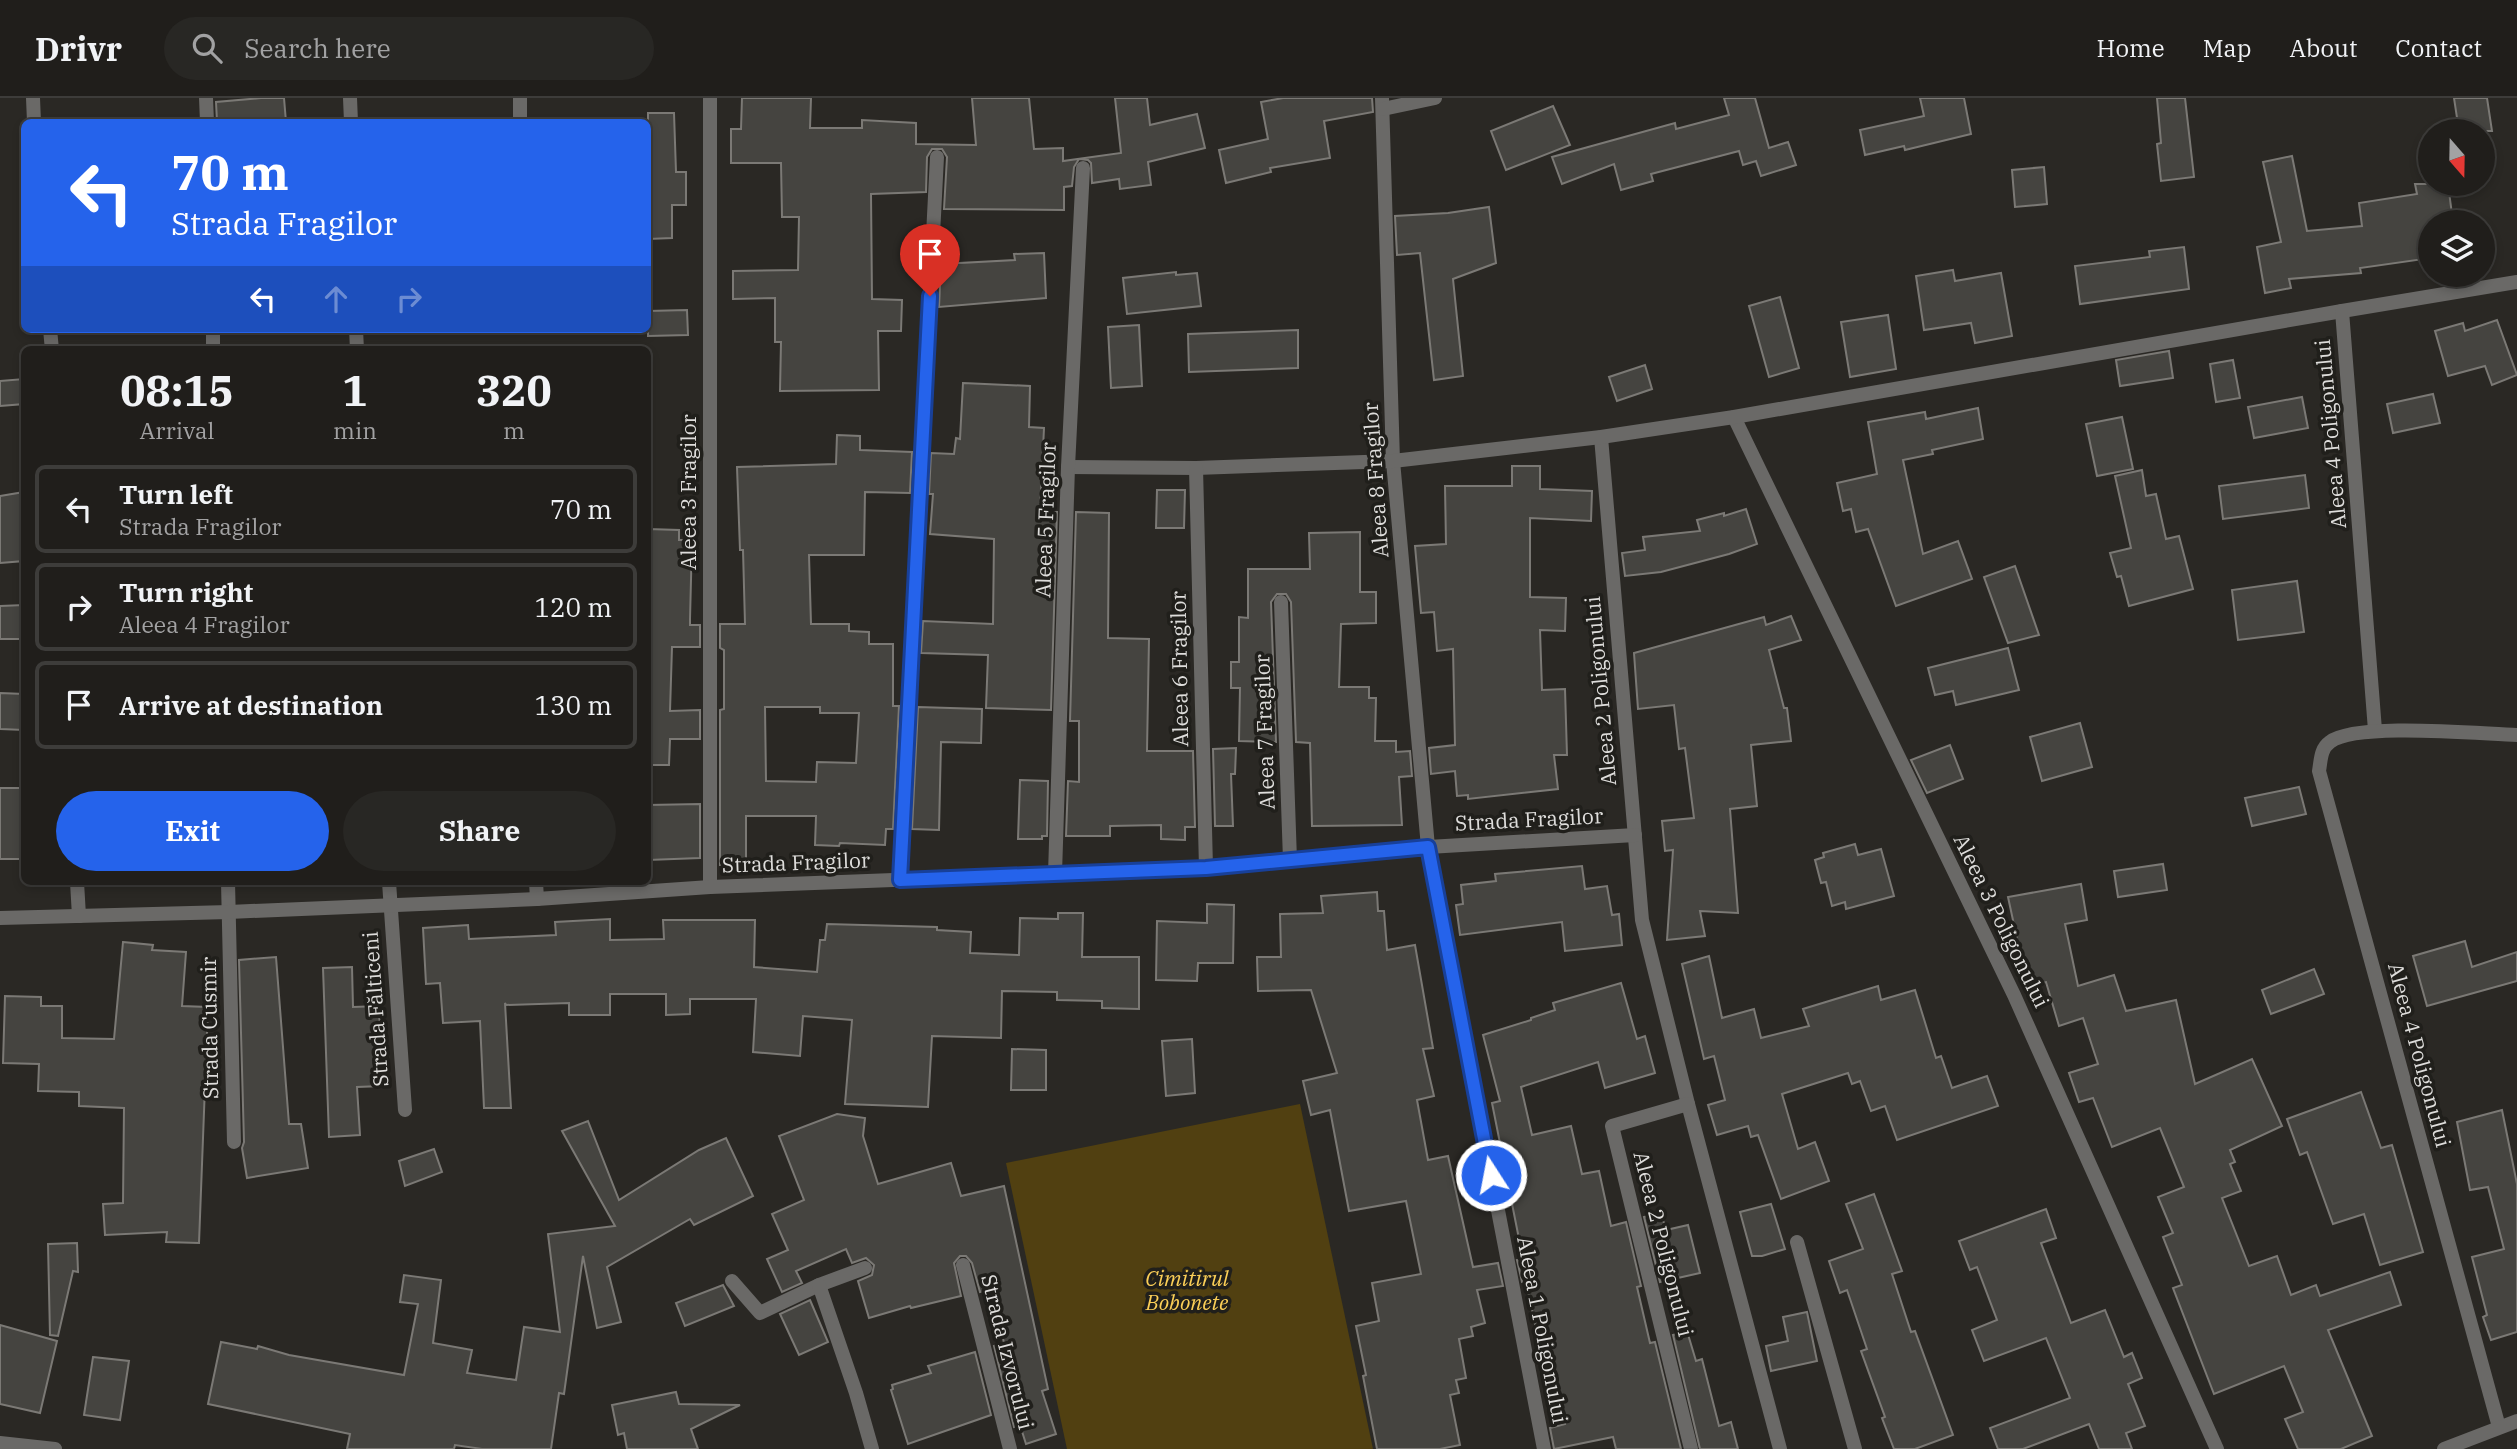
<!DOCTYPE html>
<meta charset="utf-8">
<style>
:root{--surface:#201e1b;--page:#282724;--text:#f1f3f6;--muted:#a2a2a3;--line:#3d3c3a;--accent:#2563eb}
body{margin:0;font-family:"IBM Plex Serif",serif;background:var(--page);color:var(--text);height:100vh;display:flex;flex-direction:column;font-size:26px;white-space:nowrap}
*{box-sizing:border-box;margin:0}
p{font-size:23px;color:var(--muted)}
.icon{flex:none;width:38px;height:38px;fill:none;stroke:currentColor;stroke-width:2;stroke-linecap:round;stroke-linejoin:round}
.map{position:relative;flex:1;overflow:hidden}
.panel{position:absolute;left:21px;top:248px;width:630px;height:539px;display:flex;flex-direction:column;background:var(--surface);border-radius:10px;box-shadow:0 4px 10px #0003,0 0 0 2px var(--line)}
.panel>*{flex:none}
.top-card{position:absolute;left:21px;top:21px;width:630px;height:214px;border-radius:10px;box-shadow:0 4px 10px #0003,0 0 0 2px var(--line);background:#2563eb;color:#fff;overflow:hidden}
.needle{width:46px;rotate:160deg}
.fabs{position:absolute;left:2418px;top:21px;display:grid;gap:14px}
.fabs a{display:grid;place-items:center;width:77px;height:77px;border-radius:50%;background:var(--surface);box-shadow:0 4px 10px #0003,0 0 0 2px var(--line);font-size:35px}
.pin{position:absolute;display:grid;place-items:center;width:60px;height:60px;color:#fff;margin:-72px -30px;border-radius:50% 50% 50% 0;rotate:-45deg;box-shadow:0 0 7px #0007}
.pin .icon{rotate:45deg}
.me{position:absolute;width:77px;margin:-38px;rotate:349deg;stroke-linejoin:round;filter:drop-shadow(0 0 5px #0008)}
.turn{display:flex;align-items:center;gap:24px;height:147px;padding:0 35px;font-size:32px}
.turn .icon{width:91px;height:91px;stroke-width:2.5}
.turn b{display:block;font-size:49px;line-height:60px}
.lanes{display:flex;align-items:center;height:66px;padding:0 35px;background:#0003;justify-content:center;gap:35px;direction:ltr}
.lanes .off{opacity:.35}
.eta{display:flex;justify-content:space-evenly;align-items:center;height:119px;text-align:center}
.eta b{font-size:42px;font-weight:700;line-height:49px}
.action{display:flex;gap:14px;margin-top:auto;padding:14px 35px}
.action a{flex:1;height:80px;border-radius:42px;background:var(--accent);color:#fff;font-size:28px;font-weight:700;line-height:80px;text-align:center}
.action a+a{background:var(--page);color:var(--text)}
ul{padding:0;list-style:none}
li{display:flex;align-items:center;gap:21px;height:88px;margin:0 14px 10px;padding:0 21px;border:4px solid var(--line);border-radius:10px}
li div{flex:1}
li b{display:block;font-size:26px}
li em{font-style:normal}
header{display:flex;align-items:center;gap:42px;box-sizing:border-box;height:98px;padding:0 35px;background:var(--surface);border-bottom:2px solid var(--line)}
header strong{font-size:33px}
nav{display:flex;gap:38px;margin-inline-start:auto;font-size:24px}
.search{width:490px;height:63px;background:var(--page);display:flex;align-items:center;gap:18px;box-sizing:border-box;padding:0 24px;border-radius:38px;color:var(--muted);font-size:26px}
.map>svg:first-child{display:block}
.green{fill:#514011}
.building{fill:#454440;stroke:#7b7975;stroke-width:2;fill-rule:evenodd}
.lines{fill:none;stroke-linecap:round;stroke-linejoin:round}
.street{stroke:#6a6967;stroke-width:14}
.route-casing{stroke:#184099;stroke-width:18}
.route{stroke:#2563eb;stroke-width:12}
.labels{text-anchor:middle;stroke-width:7;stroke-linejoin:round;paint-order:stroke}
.street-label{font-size:21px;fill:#dedddb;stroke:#201f1b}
.park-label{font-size:21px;font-style:italic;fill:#fbcf57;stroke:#201f1b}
</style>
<header>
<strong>Drivr</strong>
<div class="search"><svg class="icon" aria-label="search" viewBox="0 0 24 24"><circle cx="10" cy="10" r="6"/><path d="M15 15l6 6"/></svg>Search here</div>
<nav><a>Home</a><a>Map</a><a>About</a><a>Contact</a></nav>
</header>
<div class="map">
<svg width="2517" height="1351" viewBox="0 0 2517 1351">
<rect width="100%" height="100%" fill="#2a2824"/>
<path class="green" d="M1300,1006L1373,1351H1067L1006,1065Z"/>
<g class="building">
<path d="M261,0H284L286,24H217L216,4Z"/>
<path d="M742,0H811L810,30H862V22L916,25V46L976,47L972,0H1029L1034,51L1063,50V63L1121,55L1115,0H1147L1150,27L1197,16L1205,50L1148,64L1151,87L1120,91L1119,81L1092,85L1091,65L1088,62L1079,61L1074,69L1072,88L1064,89V112L944,111L947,59L942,51H932L927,59L926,94L871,96L872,201L902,202L901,233H878L879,292L780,293L781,244H775V200L733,201V173L798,172L799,119H782L781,65H731V31H741Z"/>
<path d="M1283,0H1372L1373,14L1324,23L1330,60L1270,70L1271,74L1226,85L1219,52L1268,41L1261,4Z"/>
<path d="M1724,0H1755L1769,50L1788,44L1796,67L1761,78L1756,63L1743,67L1739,53L1651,76L1653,83L1621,92L1614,66L1562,86L1552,59L1675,25L1676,31L1729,17Z"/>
<path d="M1920,0H1964L1971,36L1905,52L1904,48L1865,57L1860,32L1924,18Z"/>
<path d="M2157,0H2185L2194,79L2161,83L2157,46L2161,45Z"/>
<path d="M2454,0H2487L2492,33H2459Z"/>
<path d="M1553,8L1570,47L1506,72L1491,33Z"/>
<path d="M648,15H674L676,74H686V107H672V140L648,141Z"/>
<path d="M2292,58L2307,133L2362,128L2359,105L2417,96L2415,86H2448L2453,124H2431V160L2360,170L2361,175L2289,181L2291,190L2265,195L2257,149L2281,144L2263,64Z"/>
<path d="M2044,69L2047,106L2015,109L2012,72Z"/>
<path d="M1489,109L1496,165L1453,181L1463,278L1434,282L1420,155L1397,157L1395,118L1448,115Z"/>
<path d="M2184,149L2189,191L2080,206L2075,168L2150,159L2149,153Z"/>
<path d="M1044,155L1046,200L939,209L941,166L1015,162L1014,156Z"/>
<path d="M1953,172L1955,183L2001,175L2012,238L1975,245L1971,225L1924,232L1916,178Z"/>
<path d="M1176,174V177L1197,175L1201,208L1127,216L1123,180Z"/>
<path d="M1780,199L1799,270L1769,279L1749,208Z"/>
<path d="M687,212L688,237L648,238V213Z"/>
<path d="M1888,217L1896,271L1850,279L1841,224Z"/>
<path d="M2497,222L2517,277L2492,287L2485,268L2448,278L2435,233L2463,225L2465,233Z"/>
<path d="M1139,227L1142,288L1111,290L1108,229Z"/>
<path d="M1298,232V270L1189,274L1188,236Z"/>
<path d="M2169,253L2173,280L2120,288L2116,262Z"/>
<path d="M2233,262L2240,300L2216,304L2210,266Z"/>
<path d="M1645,267L1652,291L1617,303L1609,279Z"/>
<path d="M24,281V306L0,308V283Z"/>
<path d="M963,285L1030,288L1029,329L1044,330L1040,414H1057L1051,612L986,610L988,557L921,555L923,523L993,526L994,441L930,436L933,396H929L931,355L954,356L956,340L960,341Z"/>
<path d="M2433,296L2440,325L2393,335L2387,306Z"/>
<path d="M2302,299L2308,330L2254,340L2248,309Z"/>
<path d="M1978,310L1983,341L1932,352L1933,356L1903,362L1923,456L1958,443L1972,481L1896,508L1868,431L1856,434L1851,411L1843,413L1837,385L1877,376L1868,324L1925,314L1926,321Z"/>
<path d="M2122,319L2133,371L2097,378L2086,326Z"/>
<path d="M837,337L860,338V352L912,354L910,395L865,394L864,457H809L811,526H849V533L869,534V546H893V608H899L893,731H886L885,747L840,745L839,748L815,747L816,718H746V766L720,767V612L724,611V552L720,550V526H745L743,452H740L737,369L836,366ZM765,609H820V615H859L856,665L817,664L816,684L766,683Z"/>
<path d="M1512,368H1540V391L1592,393L1591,423L1530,420V499L1566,500L1565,533L1540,532L1542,592L1565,591L1567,657H1554L1558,691L1468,701V697L1457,698L1455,673L1431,676L1429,650L1455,647L1453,551L1437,553L1434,514L1421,515L1415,448L1446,446L1445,388H1512Z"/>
<path d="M2142,372L2146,398L2156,396L2166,441L2179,438L2193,491L2129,508L2121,478L2117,479L2110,455L2131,450L2115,378Z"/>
<path d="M2305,377L2309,410L2223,421L2219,388Z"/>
<path d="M1157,392H1185L1184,430H1156Z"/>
<path d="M24,394V463L0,465V398Z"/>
<path d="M1746,411L1757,446L1729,456L1661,474L1625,478L1622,455L1645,452L1643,439L1700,433L1697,422L1724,415V418Z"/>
<path d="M1076,414L1109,415L1108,540L1149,541L1147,653H1193L1195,729H1185V742L1161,741V727L1110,728V738H1066L1068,683L1079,684V623H1070Z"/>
<path d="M648,431L679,432V442H692L690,521V527H700V549H672L670,613L700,612V641H670L669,667H648Z"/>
<path d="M1360,434V494H1376V525L1341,526L1339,589H1369V600H1376L1375,643H1396V654L1410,653L1412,678L1399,679L1402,727L1312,728L1310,645L1296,644L1291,504L1286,496H1277L1271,504L1276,644L1239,643L1240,590H1231V564H1239V519L1248,520V471H1310L1309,435Z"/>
<path d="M2015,468L2039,537L2008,545L1984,479Z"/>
<path d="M2297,483L2304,534L2238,542L2232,492Z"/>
<path d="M24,507V541H0V508Z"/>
<path d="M1791,518L1801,542L1769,552L1784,610H1787L1791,643L1751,647L1757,708L1730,711L1738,815L1700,813L1705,838L1667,842L1673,752L1665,753L1662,723L1694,720L1685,650L1679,651L1674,607L1638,611L1634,555L1764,519L1766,527Z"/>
<path d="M2008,550L2019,592L1956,607L1953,593L1935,597L1928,570Z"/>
<path d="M0,595L24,596V632L0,631Z"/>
<path d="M918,609L982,611L981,645L941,644L939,732L912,731Z"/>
<path d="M2080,625L2092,669L2042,683L2030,639Z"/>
<path d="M1950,647L1963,681L1927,695L1911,662Z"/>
<path d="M1236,650L1235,676H1231L1233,728H1215L1213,651Z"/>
<path d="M1020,682L1048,683L1047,738H1042V741H1018Z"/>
<path d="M2299,689L2306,716L2252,728L2245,700Z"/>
<rect x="0" y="690" width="24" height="71"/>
<path d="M700,706V760L648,762V707Z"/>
<path d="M1855,746L1858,757L1881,751L1894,798L1846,811L1845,804L1832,808L1826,784L1821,785L1815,762L1824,759L1823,755Z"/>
<path d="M2163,766L2167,792L2118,799L2114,773Z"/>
<path d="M1582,768L1585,791L1607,788L1612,817L1619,816L1622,847L1565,853L1562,824L1460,837L1456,807L1463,806L1461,787L1496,783L1495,776Z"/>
<path d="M2081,786L2087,822L2065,826L2078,888L2114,877L2126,913L2176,902L2195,986L2252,961L2282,1028L2230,1052L2235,1064L2230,1066L2241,1093L2222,1100L2249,1168L2277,1158L2291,1197L2316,1187L2320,1198L2390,1174L2401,1207L2328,1232L2372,1338L2341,1351H2298L2285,1321L2303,1314L2284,1268L2214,1296L2173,1190L2182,1187L2163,1139L2173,1135L2158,1099L2184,1089L2160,1030L2112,1049L2093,1000L2079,1004L2069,975L2098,966L2083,920L2059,928L2046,884L2027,887L2008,799Z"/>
<path d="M1377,794L1378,813H1384L1387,852L1415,847L1433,950L1423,951L1434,998L1417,1002L1428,1062L1448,1058L1473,1169L1498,1165L1503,1188L1477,1192L1485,1225L1471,1229L1473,1238L1459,1241L1466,1280L1456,1282L1459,1295L1450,1297L1460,1347L1440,1351H1377L1363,1278L1366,1277L1356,1228L1379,1223L1372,1185L1421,1176L1406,1103L1349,1113L1330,1012L1311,1017L1303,983L1337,975L1311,892L1258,893L1257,859H1281L1280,816L1323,815L1321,798Z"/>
<path d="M1207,806L1234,807L1233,865H1198L1197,883L1156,882L1157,823L1207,825Z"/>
<path d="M1058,815H1083L1082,859H1139V911L1102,910V903L1057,902V894L1002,893L1001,940L932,938L928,1009L845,1006L852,922L803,918L800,958L753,954L756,901H690V916L666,917V896H610V917H569V905L506,907L505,905L511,1010H484L480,923L443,925L440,885L426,886L423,830L468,827L469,841L556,837L555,824L610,821V842L664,841L663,822H755L754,869L817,874L820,842H825L827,826L937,829V832L971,834L970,855L1019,857L1020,820L1058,821Z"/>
<path d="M2465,843L2472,869L2517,854V883L2427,908L2413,858Z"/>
<path d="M123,844L153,847L152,852L186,854L182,908L208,909L199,1145L166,1144L167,1134L105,1137L103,1106L123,1105L124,1010L79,1008V994L38,993L39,966L3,965L5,898L41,899V908H62V940L114,941Z"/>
<path d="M1709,858L1722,920L1754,911L1761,940L1809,928L1803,911L1878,888L1881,902L1915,892L1936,960L1941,958L1952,990L1987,978L1998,1008L1897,1042L1885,1008L1871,1013L1860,983L1852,986L1848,975L1782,996L1798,1051L1815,1044L1829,1083L1781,1101L1758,1037L1751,1039L1748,1028L1717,1037L1708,1007L1725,1002L1714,958L1704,961L1682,866Z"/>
<path d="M276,859L289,1026H301L308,1070L247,1080L242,1050L244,1044L239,862Z"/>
<path d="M352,869L353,909L379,908L382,988L357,989L360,1037L329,1039L323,870Z"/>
<path d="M2314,871L2324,896L2271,916L2262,892Z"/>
<path d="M1621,885L1637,941L1645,938L1655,975L1605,990L1598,964L1521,989L1532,1037L1571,1028L1582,1076L1599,1073L1611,1128L1626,1124L1641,1188L1637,1189L1650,1245L1655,1244L1681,1351H1616L1613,1339L1554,1351L1550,1330L1565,1326L1548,1243L1539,1245L1526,1184H1522L1517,1162L1523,1161L1492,1005L1500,1003L1483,937L1531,922V920L1555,912L1553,905Z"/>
<path d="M1192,941L1195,995L1166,998L1162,943Z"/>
<path d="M1012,951L1046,952V992H1011Z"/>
<path d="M2361,994L2381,1050L2392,1047L2423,1154L2380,1167L2364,1116L2333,1126L2307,1054L2300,1057L2287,1021Z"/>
<path d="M2502,1012L2517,1086V1234L2491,1242L2483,1219L2487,1217L2472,1159L2504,1151L2488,1089L2470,1092L2457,1024Z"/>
<path d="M837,1016L865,1020L863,1038L878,1086L951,1065L961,1098L1004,1088L1048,1291L1042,1293L1056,1336L1026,1346L1020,1327L1014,1329L994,1248L1004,1245L992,1191L980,1194L972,1165L966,1158H960L954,1165L961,1198L911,1210L910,1208L869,1220L858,1183L872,1177L874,1167L866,1160L852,1165L846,1151L796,1173L802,1185L782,1194L767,1161L788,1152L772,1116L804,1102L779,1038Z"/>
<path d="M588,1023L619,1102L699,1052L726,1040L753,1098L694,1127L690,1121L607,1169L621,1224L597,1230L583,1158L564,1296L559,1295L551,1351H482L455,1347L454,1351H347L350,1336L208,1306L221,1244L257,1251L258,1248L289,1257L404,1277L418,1206L400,1204L404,1177L441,1182L433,1245L472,1252L467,1275L516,1282L524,1229L560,1234L548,1136L615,1128L562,1033Z"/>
<path d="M434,1051L442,1074L405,1088L399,1063Z"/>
<path d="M1874,1096L1902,1173L1892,1176L1911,1234L1915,1233L1953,1337L1915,1351H1894L1882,1320L1885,1319L1861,1253L1867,1251L1847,1192L1840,1195L1829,1163L1863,1151L1846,1106Z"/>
<path d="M1771,1106L1785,1151L1762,1158H1752L1740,1114Z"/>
<path d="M2046,1111L2056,1140L2041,1145L2071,1225L2105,1212L2124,1259L2132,1255L2142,1280L2128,1286L2145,1328L2126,1335L2132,1351H2099L2089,1326L2023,1351H1998L1990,1330L2070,1300L2046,1240L1984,1263L1972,1232L1997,1222L1977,1169L1970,1172L1959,1143Z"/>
<path d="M1661,1115L1666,1132L1688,1127L1700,1175L1660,1184L1644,1119Z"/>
<path d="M77,1145L78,1174L73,1173L58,1238L50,1237L48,1146Z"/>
<path d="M723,1187L734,1208L685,1228L676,1205Z"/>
<path d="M810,1202L828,1244L799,1257L780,1216Z"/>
<path d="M1807,1214L1817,1263L1771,1273L1766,1248L1788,1243L1783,1219Z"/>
<path d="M0,1227L57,1243L40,1315L0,1306Z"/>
<path d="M1687,1233L1696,1263L1702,1261L1719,1328L1731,1324L1738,1351H1700L1673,1237Z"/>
<path d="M975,1254L991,1317L908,1346L891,1292L893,1291L892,1287L931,1275L928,1268Z"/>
<path d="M93,1259L129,1263L120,1322L84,1317Z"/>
<path d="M676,1294L679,1306L740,1307L691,1331L698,1351H627L624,1335L618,1337L612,1307Z"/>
</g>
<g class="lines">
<g class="street">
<path d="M33,0L34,24"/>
<path d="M206,0L207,24"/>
<path d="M350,0L351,24"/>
<path d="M1382,0L1393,363L1428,749L1544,1351"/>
<path d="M1383,11L1435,0"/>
<path d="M520,24V0"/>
<path d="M50,231L52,252"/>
<path d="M213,231V252"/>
<path d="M356,231L357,252"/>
<path d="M1734,319L2014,897L2217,1351"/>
<path d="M1601,339L1642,822L1688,1006L1780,1351"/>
<path d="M1068,369L1196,370L1393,363L1601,339L1734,319L2342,213"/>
<path d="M1196,370L1206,770"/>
<path d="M1281,504L1290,762"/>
<path d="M2375,632L2342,213L2517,184"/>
<path d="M1055,776L1068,369L1083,70"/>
<path d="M900,782L937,59"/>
<path d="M77,784L79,818"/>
<path d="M228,784L234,1044"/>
<path d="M389,784L405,1012"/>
<path d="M536,784L537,801"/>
<path d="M710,789V0"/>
<path d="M0,820L229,814L537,801L710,789L1206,770L1428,749L1635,737"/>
<path d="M1688,1006L1612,1028L1691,1351"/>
<path d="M1797,1144L1855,1351"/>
<path d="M963,1167L1010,1351"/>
<path d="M732,1183L760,1215L819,1187L865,1170"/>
<path d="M819,1187L856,1295L872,1351"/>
<path d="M2499,1329L2319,673C2321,663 2320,651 2330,644C2356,624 2480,636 2517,637"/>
<path d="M0,1345L55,1351"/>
<path d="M2444,1351L2517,1323"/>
</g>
</g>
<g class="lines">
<defs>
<path id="route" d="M930,198L900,782L1206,770L1428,749L1491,1077"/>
</defs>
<use href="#route" class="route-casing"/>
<use href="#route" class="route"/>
</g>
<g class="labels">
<g class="street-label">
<text transform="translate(2331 336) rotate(-95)" y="7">Aleea 4 Poligonului</text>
<text transform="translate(1376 382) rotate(-94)" y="7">Aleea 8 Fragilor</text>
<text transform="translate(689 394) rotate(-90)" y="7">Aleea 3 Fragilor</text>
<text transform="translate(1046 422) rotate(-88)" y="7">Aleea 5 Fragilor</text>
<text transform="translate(1180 571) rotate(-91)" y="7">Aleea 6 Fragilor</text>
<text transform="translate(1601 593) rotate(-95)" y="7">Aleea 2 Poligonului</text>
<text transform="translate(1265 634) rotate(-92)" y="7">Aleea 7 Fragilor</text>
<text transform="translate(1529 722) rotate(-3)" y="7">Strada Fragilor</text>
<text transform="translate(796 765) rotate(-2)" y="7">Strada Fragilor</text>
<text transform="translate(2001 823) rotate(64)" y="7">Aleea 3 Poligonului</text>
<text transform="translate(376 911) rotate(-94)" y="7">Strada Fălticeni</text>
<text transform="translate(210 930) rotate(-91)" y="7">Strada Cusmir</text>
<text transform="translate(2419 957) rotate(75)" y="7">Aleea 4 Poligonului</text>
<text transform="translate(1663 1146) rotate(76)" y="7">Aleea 2 Poligonului</text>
<text transform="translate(1542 1232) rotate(79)" y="7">Aleea 1 Poligonului</text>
<text transform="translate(1007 1254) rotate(76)" y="7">Strada Izvorului</text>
</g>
<g class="park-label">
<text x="1187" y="1188">Cimitirul<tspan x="1187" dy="24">Bobonete</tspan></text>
</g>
</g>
</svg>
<div class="fabs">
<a><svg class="needle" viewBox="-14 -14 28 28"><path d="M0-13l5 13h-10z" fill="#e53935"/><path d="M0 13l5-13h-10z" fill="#a2a2a3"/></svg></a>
<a><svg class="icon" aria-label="layers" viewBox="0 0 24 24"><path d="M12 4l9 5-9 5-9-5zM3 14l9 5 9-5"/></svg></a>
</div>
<div class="pin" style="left:930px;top:198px;background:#d93025"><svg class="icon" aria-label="arrive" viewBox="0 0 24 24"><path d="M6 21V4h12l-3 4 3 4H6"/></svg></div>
<svg class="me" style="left:1491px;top:1077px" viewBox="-20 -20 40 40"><circle r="17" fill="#2563eb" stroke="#fff" stroke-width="3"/><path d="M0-11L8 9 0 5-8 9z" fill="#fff"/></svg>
<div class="top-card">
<div class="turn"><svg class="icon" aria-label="left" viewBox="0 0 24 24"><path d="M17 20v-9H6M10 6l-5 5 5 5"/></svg><div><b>70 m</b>Strada Fragilor</div></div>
<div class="lanes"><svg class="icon" aria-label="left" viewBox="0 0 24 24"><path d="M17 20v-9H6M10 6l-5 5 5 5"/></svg><svg class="icon off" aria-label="ahead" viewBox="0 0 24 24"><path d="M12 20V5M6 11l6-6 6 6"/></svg><svg class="icon off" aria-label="right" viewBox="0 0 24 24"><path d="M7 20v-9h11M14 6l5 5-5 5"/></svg></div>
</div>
<section class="panel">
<div class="eta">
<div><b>08:15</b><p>Arrival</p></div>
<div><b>1</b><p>min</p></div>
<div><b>320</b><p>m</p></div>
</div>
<ul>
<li><svg class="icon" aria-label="left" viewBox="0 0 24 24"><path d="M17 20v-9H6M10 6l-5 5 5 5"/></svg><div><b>Turn left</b><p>Strada Fragilor</p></div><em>70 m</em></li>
<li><svg class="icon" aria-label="right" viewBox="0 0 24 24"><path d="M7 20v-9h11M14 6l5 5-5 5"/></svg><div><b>Turn right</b><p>Aleea 4 Fragilor</p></div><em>120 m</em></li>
<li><svg class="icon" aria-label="arrive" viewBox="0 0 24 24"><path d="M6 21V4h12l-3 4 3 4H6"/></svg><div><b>Arrive at destination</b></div><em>130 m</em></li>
</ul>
<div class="action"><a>Exit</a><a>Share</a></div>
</section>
</div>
